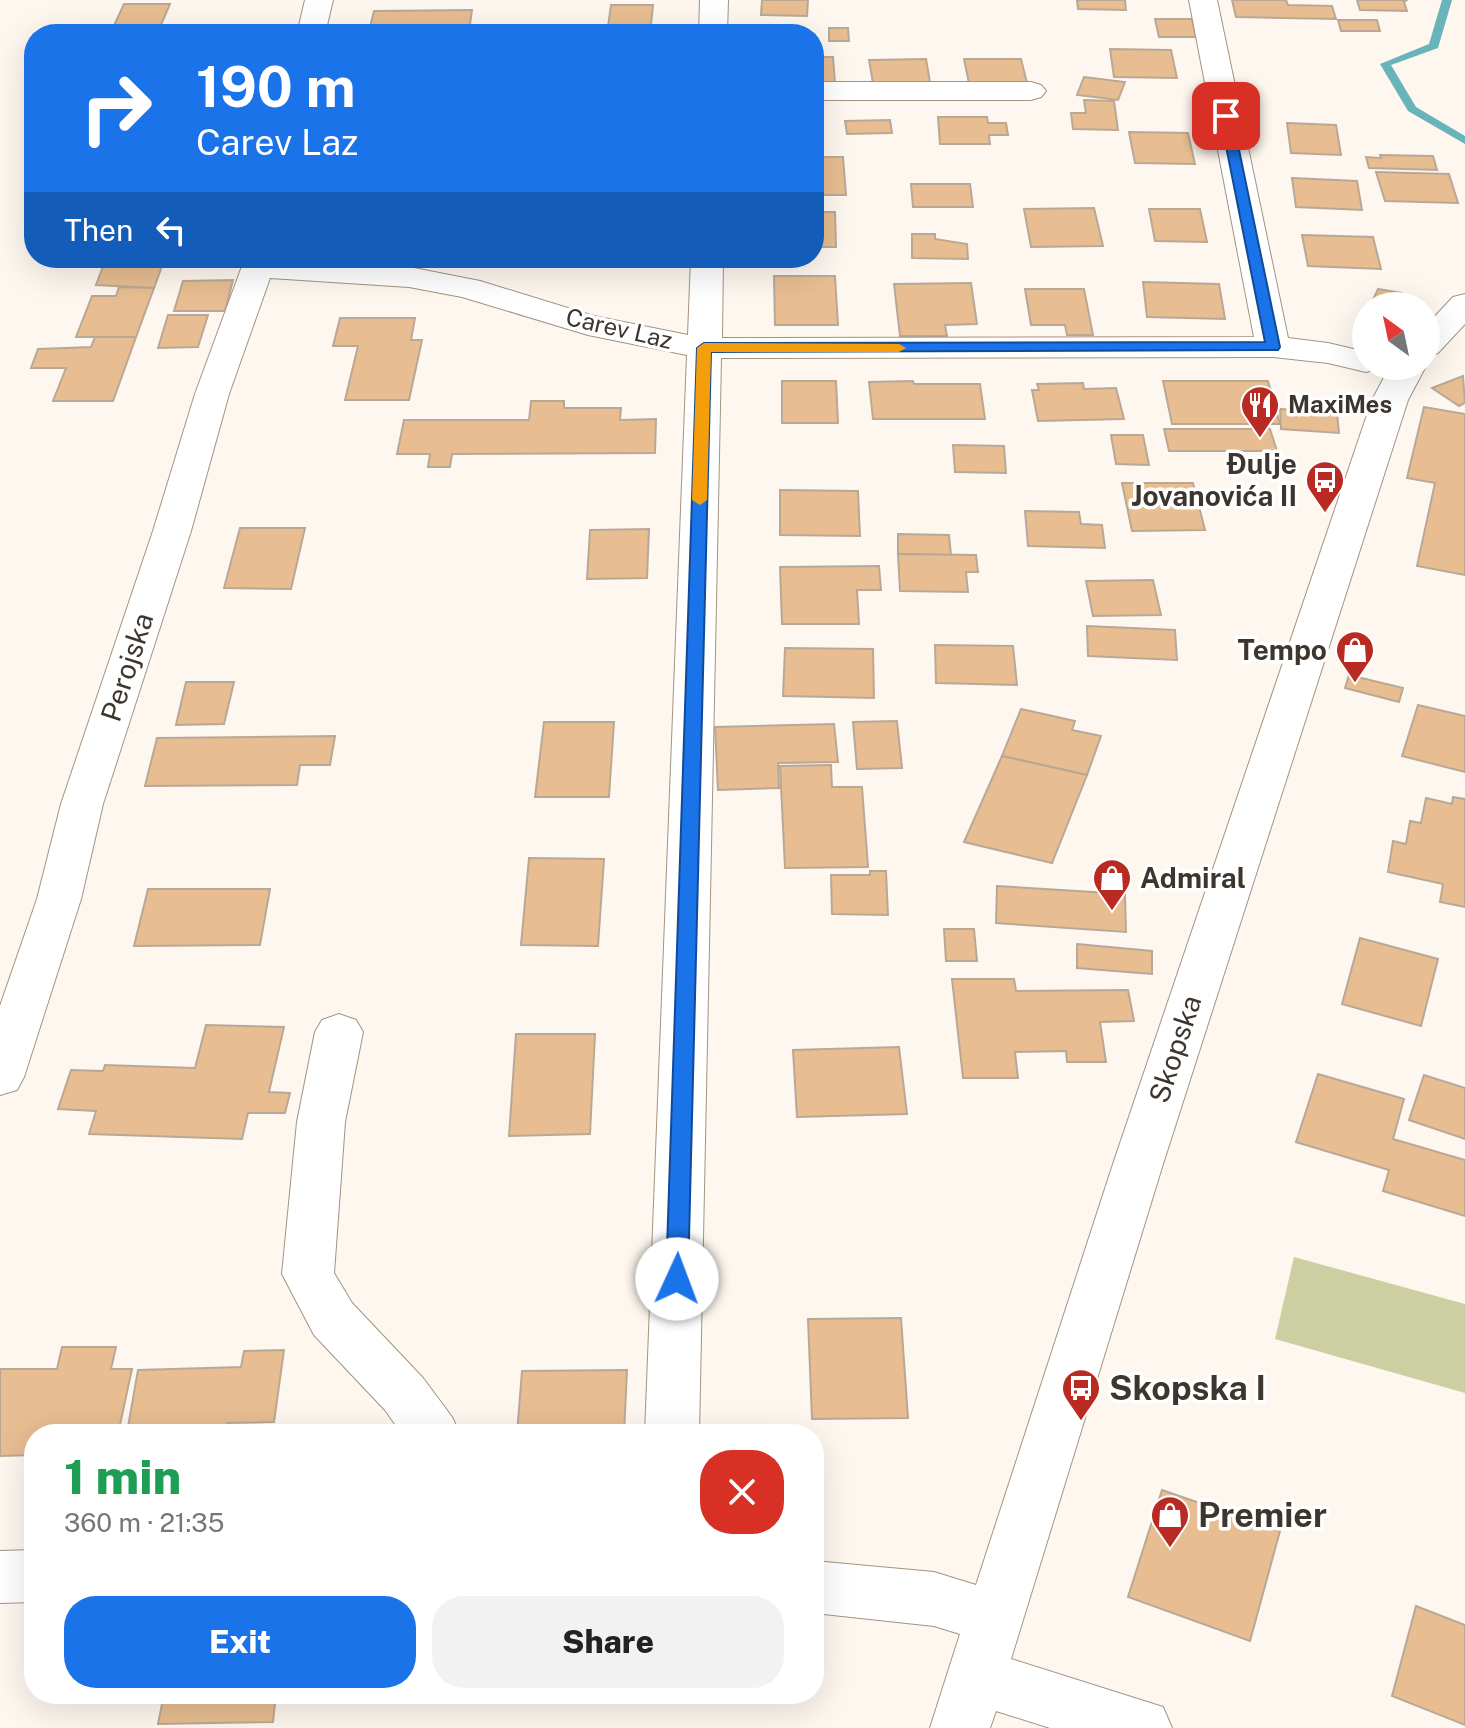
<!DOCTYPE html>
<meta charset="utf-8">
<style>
:root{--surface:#fff;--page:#f2f2f2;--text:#222;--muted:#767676;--accent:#1a73e8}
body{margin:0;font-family:"Public Sans",sans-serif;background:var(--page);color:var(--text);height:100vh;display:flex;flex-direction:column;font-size:30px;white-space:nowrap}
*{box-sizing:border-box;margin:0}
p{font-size:26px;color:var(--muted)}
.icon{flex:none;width:44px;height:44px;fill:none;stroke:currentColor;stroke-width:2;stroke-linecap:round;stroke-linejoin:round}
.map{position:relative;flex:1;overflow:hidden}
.drawer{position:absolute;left:24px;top:1424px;width:800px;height:280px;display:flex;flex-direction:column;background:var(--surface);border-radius:32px;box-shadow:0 8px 32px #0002}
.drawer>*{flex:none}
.top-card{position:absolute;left:24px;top:24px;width:800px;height:244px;border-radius:32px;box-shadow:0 8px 32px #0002;background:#1a73e8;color:#fff;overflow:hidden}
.needle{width:52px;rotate:327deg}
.tools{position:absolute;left:1352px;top:292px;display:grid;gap:16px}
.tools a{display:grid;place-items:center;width:88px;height:88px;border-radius:50%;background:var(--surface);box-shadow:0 8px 32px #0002;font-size:40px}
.pin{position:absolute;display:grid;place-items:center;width:68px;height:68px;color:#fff;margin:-34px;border-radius:16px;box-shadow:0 4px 12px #0006}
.me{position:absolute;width:88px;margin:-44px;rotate:2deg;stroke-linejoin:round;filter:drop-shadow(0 0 6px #0008)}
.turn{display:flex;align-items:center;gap:28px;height:168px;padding:0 40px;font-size:36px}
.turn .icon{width:104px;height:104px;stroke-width:2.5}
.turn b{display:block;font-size:56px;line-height:68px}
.then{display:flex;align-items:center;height:76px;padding:0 40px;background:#0003;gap:16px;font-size:30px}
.round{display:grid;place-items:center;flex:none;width:84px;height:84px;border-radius:32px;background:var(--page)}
.overview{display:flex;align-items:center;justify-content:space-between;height:136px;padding:0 40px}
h1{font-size:48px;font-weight:800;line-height:60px;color:#1e9e55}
.action{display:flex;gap:16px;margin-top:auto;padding:16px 40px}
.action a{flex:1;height:92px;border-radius:32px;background:var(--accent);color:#fff;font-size:32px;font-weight:800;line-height:92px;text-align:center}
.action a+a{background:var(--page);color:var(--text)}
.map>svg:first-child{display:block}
.green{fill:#cccfa2}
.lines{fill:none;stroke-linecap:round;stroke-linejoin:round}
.stream{fill:#69b4bb;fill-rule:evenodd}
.building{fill:#e7bd91;stroke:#baa896;stroke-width:2}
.minor-casing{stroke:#a49381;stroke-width:2}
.minor{fill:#fff;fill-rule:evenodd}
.route{fill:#1a73e8;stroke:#114b97;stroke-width:2}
.slow{fill:#f59e0b}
.labels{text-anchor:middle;stroke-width:7;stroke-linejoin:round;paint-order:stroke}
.far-street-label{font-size:24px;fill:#3d362e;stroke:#fff}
.far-poi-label{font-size:24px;font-weight:bold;fill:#3d362e;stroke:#fff;text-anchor:start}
.poi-label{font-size:28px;font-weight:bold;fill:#3d362e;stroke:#fff;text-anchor:end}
.street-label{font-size:28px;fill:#3d362e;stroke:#fff}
.near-poi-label{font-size:34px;font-weight:bold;fill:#3d362e;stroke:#fff;text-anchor:start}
</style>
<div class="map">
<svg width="1465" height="1728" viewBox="0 0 1465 1728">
<rect width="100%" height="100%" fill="#fef7ef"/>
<path class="green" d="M1294,1257L1465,1304V1393L1275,1339Z"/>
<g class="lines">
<path class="stream" d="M1442,0H1452L1438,48L1391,65L1416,107L1465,136V144L1408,111L1380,64L1429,44Z"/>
</g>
<g class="building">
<path d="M762,0H808L807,16L761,15Z"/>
<path d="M1077,0H1125L1126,10L1078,9Z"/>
<path d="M1232,0H1286L1288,5L1332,6L1336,19L1236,17Z"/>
<path d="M1357,0H1407L1404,2L1407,11L1360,10Z"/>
<path d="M124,4H170L157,34H110Z"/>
<path d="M611,5H653L650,34H607Z"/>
<path d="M472,10L469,31H369L374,11Z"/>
<path d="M1155,19H1192L1196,37H1159Z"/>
<path d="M1338,20H1377L1380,31H1341Z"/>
<path d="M829,28H848L849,41H829Z"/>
<path d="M1110,49L1171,50L1177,78L1114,77Z"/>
<path d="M814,57H833L835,83L814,84Z"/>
<path d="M926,59L930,82L873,83L869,60Z"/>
<path d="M964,59H1021L1027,83H969Z"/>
<path d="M1084,77L1125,82L1118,100L1077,95Z"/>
<path d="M1084,100L1114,101L1118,130L1073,129L1071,113H1086Z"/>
<path d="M938,117H987L988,123H1006L1008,135H989L990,144H940Z"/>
<path d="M890,120L892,133L847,134L845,121Z"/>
<path d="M1287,123L1336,125L1341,155L1291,153Z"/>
<path d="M1129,132L1188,133L1195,164L1135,163Z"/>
<path d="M1380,155L1433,156L1437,170L1369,168L1366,157L1381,158Z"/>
<path d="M814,157H843L846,195H814Z"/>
<path d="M1376,172L1449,174L1458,203L1385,201Z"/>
<path d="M1292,178L1357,181L1362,210L1296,207Z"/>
<path d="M911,184H970L973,207H913Z"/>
<path d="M1094,208L1103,246L1031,247L1024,209Z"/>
<path d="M1149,209H1200L1207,242L1155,241Z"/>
<path d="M814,212H835L836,247H814Z"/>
<path d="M912,234H935V239L967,244L968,259L912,258Z"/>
<path d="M1302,235L1373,237L1381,269L1308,266Z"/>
<path d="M106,258H165L154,288L96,285Z"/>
<path d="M774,276H835L838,325H775Z"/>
<path d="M233,280L225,311H174L183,281Z"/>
<path d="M1143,282L1219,284L1225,319L1147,317Z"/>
<path d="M971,283L977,324L945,325L947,336H900L894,284Z"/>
<path d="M119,287L154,288L136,337H76L92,296H116Z"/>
<path d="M1025,289H1084L1093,335H1067L1065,325H1031Z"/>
<path d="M1378,289L1402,293L1396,306H1370Z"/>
<path d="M168,315H208L198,347L158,348Z"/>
<path d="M340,318H415L411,340H422L409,400H345L358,346H333Z"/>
<path d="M95,337H136L113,401H53L66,368H31L38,349L91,347Z"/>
<path d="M1463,376L1465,403L1459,406L1432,388Z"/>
<path d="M782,381H836L838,423H782Z"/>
<path d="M913,381L914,384H980L985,419H873L869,382Z"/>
<path d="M1163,381H1268L1280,424H1172Z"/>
<path d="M1083,383L1084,389L1116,388L1124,419L1038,421L1032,390H1039L1037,384Z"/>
<path d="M531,401H564V408H621L620,420L656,419L655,453L452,454L450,467H428L430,454H397L404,420H529Z"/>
<path d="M1424,407L1465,414V575L1417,566L1435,483L1407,478Z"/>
<path d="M1280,409L1337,413L1339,433L1281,429Z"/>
<path d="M1164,429H1270L1277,451H1169Z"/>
<path d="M1111,435H1143L1149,465L1116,464Z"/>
<path d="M953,445L1004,446L1006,473L955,472Z"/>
<path d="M1122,483H1193L1205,530L1132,531Z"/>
<path d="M780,490L858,491L860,536L780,535Z"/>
<path d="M1025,511L1079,512L1081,524L1102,525L1105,548L1028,546Z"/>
<path d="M240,528H305L291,589L224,588Z"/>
<path d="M649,529L647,578L587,579L590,530Z"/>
<path d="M898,534L949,535L951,555L898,554Z"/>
<path d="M898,554L976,555L978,572H966L968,592L900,591Z"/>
<path d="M879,566L881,590H857L859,624H782L780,567Z"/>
<path d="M1153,580L1161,615L1093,616L1086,581Z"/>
<path d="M1087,626L1175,630L1177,660L1088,656Z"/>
<path d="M935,645L1013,646L1017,685L936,683Z"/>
<path d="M785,648L873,649L874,698L783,696Z"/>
<path d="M1349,675L1403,688L1399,702L1345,688Z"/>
<path d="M186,682H234L224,724L176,725Z"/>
<path d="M1418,705L1465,716V772L1402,756Z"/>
<path d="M1021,709L1075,721L1072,730L1101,736L1087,775L1002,756Z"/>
<path d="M897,721L902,768L857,769L853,722Z"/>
<path d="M544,722H614L609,797H535Z"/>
<path d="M834,724L838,762L778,763L779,788L718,790L715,727Z"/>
<path d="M335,736L330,765H300L297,785L145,786L157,738Z"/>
<path d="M1002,756L1087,775L1052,863L964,842Z"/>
<path d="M831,765L832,787H862L868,867L785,868L780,766Z"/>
<path d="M1453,797L1465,799V907L1440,902L1443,884L1388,872L1393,841L1406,844L1410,821L1421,823L1426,798L1452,804Z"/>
<path d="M529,858L604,859L598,946L521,945Z"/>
<path d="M870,871H886L888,915L832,914L831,875H870Z"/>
<path d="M997,886L1125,894L1126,932L996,923Z"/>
<path d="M148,889H270L260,945L134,946Z"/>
<path d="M944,929H974L977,961H946Z"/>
<path d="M1360,938L1438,959L1421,1026L1342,1004Z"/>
<path d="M1077,944L1152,951V974L1077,968Z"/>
<path d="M952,979H1014L1016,991L1128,990L1134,1021L1100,1022L1106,1062H1067L1066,1051L1015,1052L1018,1078H963Z"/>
<path d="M206,1025L284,1027L269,1092L290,1093L285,1113H248L242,1139L89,1134L96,1111L58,1109L71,1070L103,1071L105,1065L195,1068Z"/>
<path d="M516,1034H595L590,1134L509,1136Z"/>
<path d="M899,1047L907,1114L797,1117L793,1050Z"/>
<path d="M1318,1074L1404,1099L1393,1139L1465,1160V1216L1383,1191L1389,1170L1296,1142Z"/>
<path d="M1424,1075L1465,1088V1139L1409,1120Z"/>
<path d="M901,1318L908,1418L812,1419L808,1319Z"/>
<path d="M62,1347H116L111,1369H132L118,1434H34V1455L0,1456V1369H57Z"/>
<path d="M284,1350L274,1422L227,1423L226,1434H162L163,1426L128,1427L138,1370L241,1367L244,1351Z"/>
<path d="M627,1370L624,1434H517L522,1371Z"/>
<path d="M1162,1490L1280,1531L1250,1641L1128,1597Z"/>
<path d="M1416,1606L1465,1625V1725L1392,1696Z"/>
<path d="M164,1694H276L273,1722L158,1724Z"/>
</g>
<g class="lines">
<defs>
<g id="minor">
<path d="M305,0H333L325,34H297Z"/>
<path d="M700,0H728L727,34H699Z"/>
<path d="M1189,0H1217L1288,338L1328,343L1366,352V366H1380L1378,369L1366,372L1328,363L1273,357L721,358L699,1434H645L687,355L588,335L462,297L409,287L270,278L229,394L191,531L103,804L81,899L24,1077L17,1090L0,1095V1006L37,899L61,804L153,531L195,394L245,258L409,267L480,281L594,316L688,335L691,258H723L722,338L1254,337Z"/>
<path d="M814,82H1031L1041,85L1046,91L1041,97L1031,100H814Z"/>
<path d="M1465,294V324L1438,353L1426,356V326L1453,297Z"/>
<path d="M1390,366H1426L1408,400L1163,1164L1011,1659L1163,1707L1172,1728H1050L996,1711L990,1728H930L960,1634L934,1626L814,1613V1561L934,1572L976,1585L1113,1164L1372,400Z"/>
<path d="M339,1014L356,1020L363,1032L345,1122L334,1273L352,1303L423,1378L452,1417L460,1434H402L385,1410L314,1335L282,1274L297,1122L315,1032L322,1020Z"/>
<path d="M34,1550V1602L0,1603V1551Z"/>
</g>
</defs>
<use href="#minor" class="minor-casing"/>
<use href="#minor" class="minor"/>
</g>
<path class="route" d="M1226,112L1232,116L1280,347L1278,350L711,352L688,1279L684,1285L677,1288L669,1285L666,1279L697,348L704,343L1265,342L1220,116Z"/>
<path class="slow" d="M704,343L899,344L906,348L899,352H711L707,500L700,505L692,500L697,348Z"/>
<defs>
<symbol id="restaurant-pin" viewBox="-11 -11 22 30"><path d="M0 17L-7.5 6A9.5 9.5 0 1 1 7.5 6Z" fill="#b92b22" stroke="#fff"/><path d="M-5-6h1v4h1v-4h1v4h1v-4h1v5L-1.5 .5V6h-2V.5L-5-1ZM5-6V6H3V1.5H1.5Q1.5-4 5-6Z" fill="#fff"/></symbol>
<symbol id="bus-pin" viewBox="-11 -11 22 30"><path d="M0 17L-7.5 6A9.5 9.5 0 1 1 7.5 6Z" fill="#b92b22" stroke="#fff"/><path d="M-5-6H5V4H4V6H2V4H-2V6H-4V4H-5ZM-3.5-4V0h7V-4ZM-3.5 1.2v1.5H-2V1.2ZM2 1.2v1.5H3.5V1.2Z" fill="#fff"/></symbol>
<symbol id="shop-pin" viewBox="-11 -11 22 30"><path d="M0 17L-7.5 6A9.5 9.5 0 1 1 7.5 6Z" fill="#b92b22" stroke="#fff"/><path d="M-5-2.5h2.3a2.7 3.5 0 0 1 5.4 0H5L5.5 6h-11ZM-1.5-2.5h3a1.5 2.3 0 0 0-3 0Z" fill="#fff"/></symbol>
</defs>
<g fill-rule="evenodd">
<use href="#restaurant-pin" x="1238" y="383" width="44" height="60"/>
<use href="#bus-pin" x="1303" y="458" width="44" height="60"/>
<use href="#shop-pin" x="1333" y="628" width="44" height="60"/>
<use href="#shop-pin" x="1090" y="856" width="44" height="60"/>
<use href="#bus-pin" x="1059" y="1366" width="44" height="60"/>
<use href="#shop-pin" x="1148" y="1493" width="44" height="60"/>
</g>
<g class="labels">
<g class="far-street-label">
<text transform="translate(619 329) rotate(13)" y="8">Carev Laz</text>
</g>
<g class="far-poi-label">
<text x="1288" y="413">MaxiMes</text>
</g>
<g class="poi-label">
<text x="1297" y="474">Đulje<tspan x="1297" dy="32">Jovanovića II</tspan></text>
<text x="1327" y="660">Tempo</text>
<text x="1140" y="888" text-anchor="start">Admiral</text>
</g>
<g class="street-label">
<text transform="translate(127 667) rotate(-72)" y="10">Perojska</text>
<text transform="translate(1175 1049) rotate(-72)" y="10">Skopska</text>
</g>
<g class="near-poi-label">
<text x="1109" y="1400">Skopska I</text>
<text x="1198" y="1527">Premier</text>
</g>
</g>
</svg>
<div class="tools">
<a><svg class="needle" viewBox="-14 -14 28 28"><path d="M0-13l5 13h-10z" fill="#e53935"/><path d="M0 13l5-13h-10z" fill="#767676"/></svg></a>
</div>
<div class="pin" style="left:1226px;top:116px;background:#d93025"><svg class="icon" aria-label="arrive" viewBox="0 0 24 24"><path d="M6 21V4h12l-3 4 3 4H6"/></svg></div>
<svg class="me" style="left:677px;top:1279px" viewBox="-20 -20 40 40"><circle r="19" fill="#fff"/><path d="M0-13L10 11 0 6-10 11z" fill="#1a73e8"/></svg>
<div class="top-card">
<div class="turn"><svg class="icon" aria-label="right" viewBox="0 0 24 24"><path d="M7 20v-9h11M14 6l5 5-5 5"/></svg><div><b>190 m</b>Carev Laz</div></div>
<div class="then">Then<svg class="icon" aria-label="left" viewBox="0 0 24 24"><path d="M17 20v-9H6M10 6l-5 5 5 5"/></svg></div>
</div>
<section class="drawer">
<div class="overview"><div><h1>1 min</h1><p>360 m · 21:35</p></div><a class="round" style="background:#d93025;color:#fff"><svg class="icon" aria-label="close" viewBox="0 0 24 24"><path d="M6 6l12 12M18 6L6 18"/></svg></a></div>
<div class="action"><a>Exit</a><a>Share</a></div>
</section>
</div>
